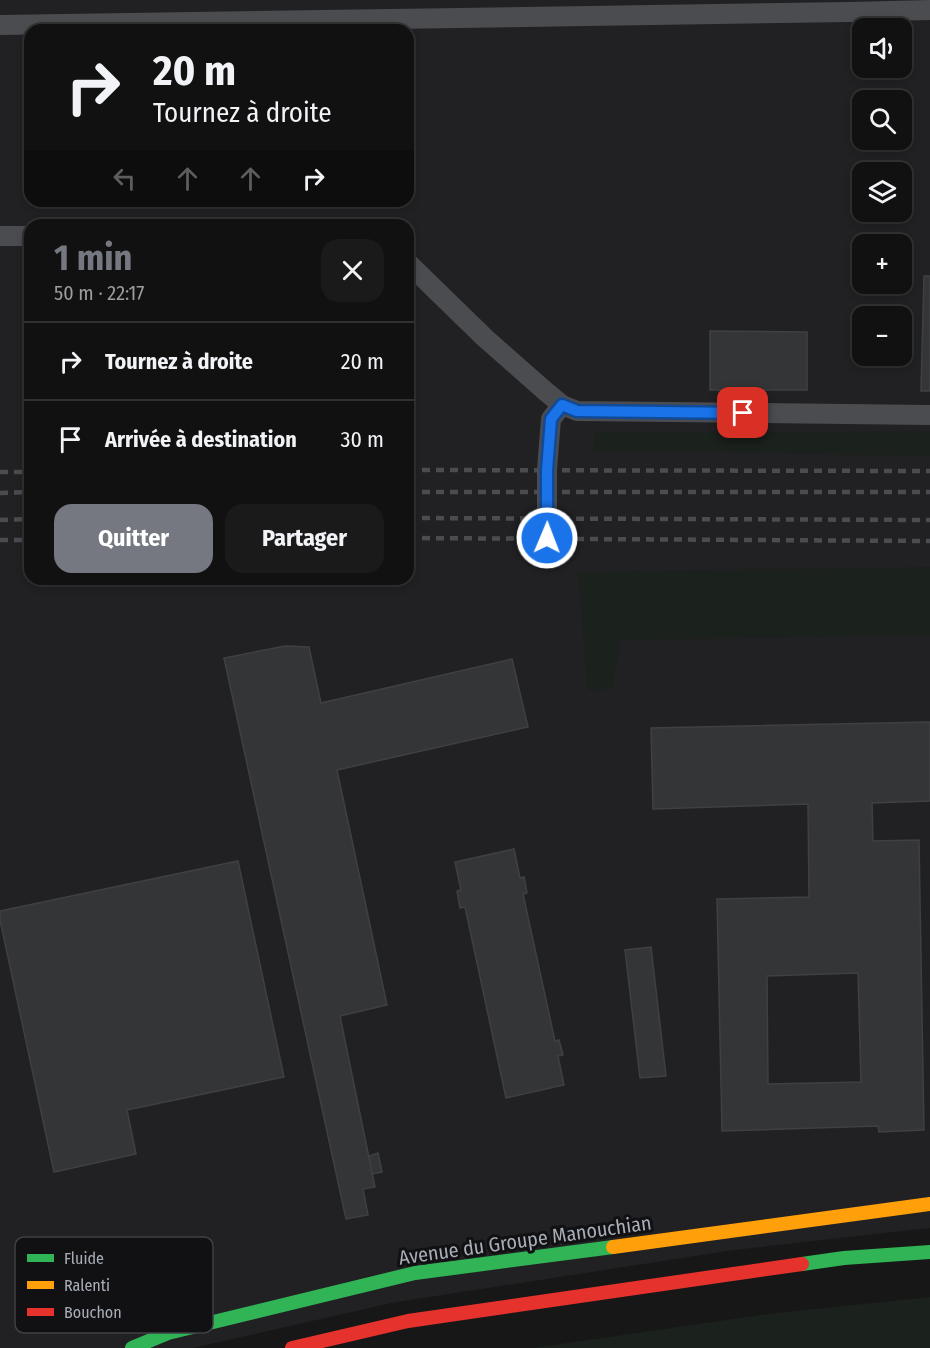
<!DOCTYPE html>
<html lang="fr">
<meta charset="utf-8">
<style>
:root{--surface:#111;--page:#1a1a1a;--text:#f1f3f6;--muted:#9c9d9f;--line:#303131;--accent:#757880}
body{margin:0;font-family:"Fira Sans Condensed",sans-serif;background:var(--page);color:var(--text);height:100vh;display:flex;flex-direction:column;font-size:22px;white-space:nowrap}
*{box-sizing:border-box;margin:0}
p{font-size:20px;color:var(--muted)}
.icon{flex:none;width:33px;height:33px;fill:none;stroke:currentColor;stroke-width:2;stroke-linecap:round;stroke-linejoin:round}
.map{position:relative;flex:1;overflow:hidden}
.panel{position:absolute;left:24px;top:219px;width:390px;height:366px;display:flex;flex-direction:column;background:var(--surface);border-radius:18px;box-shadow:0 3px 9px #0003,0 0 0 2px var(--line)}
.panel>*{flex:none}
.guide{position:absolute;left:24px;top:24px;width:390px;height:183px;border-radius:18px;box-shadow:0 3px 9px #0003,0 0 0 2px var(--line);background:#111;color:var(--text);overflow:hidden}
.fabs{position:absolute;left:852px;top:18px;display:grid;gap:12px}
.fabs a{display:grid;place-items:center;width:60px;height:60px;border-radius:12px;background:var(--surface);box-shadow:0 3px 9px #0003,0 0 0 2px var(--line);font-size:30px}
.pin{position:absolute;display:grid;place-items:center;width:51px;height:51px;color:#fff;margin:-26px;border-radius:12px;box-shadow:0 3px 9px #0006}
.me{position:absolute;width:66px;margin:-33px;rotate:1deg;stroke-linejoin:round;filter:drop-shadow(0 0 4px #0008)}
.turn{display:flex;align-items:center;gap:21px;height:126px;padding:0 30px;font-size:27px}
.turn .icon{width:78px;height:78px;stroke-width:2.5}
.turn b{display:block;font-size:42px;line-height:51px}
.lanes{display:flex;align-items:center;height:57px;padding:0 30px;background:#0003;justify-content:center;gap:30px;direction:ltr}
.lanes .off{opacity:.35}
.round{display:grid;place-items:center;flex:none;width:63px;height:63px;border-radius:18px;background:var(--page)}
.headline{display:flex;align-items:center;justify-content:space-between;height:102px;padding:0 30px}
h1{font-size:36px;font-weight:700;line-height:45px;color:var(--accent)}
.button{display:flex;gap:12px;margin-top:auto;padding:12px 30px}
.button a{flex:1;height:69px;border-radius:18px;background:var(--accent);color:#fff;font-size:24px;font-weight:700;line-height:69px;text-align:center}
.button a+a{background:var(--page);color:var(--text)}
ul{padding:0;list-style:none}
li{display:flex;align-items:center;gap:18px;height:78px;padding:0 30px;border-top:2px solid var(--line)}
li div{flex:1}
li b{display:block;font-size:22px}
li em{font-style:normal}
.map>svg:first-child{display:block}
.built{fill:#212124;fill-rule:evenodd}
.green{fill:#1b211c}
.building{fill:#343537;stroke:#3f4043;stroke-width:1.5;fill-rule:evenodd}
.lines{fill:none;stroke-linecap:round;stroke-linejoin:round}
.lane{stroke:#4b4c50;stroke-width:20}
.fast{stroke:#30b455;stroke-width:14}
.slow{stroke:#ff9f0a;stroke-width:14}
.jam{stroke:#e5322d;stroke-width:14}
.rail{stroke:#4b4c4f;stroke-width:4.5;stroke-dasharray:8 6;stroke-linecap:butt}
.route-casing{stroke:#114b97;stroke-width:15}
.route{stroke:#1a73e8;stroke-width:10}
.labels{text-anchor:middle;stroke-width:6;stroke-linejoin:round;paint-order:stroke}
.street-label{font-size:20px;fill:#a8adb8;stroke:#111113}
.key{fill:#111113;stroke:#3e4045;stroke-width:1.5}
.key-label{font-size:16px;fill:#a8adb8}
</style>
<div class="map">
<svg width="930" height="1348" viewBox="0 0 930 1348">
<rect width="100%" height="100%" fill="#171717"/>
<path class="built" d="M0,0H930V1228L734,1250L391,1303L193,1348H0ZM862,28H902V68H862ZM30,30H408V201H30ZM862,100H902V140H862ZM862,172H902V212H862ZM30,225H408V579H30ZM862,244H902V284H862ZM862,316H902V356H862Z"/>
<g class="green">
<path d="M595,431H930V456L593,450Z"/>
<path d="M930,567V635L621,640L612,688L588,691L578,572Z"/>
<path d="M930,1297V1348H533L767,1314Z"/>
</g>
<g class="building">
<path d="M924,276H930V391H921Z"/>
<path d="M710,331L807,332V390H710Z"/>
<path d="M285,646L309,647L321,703L512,659L528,727L337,770L387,1005L340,1016L375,1187L363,1189L368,1215L346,1219L224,658Z"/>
<path d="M930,722V801L872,803L873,841L919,840L924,1130L879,1132L878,1126L722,1131L717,899L809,897L808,804L653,809L651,728ZM858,973L861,1082L768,1084L767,976Z"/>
<path d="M514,849L520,878L524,877L527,893L523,894L555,1041L559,1040L563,1055L558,1056L564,1085L506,1098L465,907L460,908L457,891L461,890L455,862Z"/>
<path d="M238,861L284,1077L127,1110L136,1154L54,1172L0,920V911Z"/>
<path d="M651,947L666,1076L640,1078L625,950Z"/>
<path d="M378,1153L382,1172L372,1174L369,1156Z"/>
</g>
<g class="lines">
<g class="lane">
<path d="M0,25L849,12L930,10"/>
<path d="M0,236H30"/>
<path d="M408,263L485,338L544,390L562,405L577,411L930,415"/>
<path d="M547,538V470L551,419L562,405"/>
</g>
<g class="fast">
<path d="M802,1264L844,1258L930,1252"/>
<path d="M132,1348L168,1333L415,1273L613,1247"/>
</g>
<path class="slow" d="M613,1247L930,1204"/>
<path class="jam" d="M292,1348L408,1321L802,1264"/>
<g class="rail">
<path d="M408,470L930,471"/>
<path d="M0,472H30"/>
<path d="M408,492H930"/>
<path d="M0,493L30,492"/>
<path d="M408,518L930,520"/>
<path d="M0,520L30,519"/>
<path d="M408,538L930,541"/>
<path d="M0,540H30"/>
</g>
</g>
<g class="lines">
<defs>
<path id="route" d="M547,538V470L551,419L562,405L577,411L743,413"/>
</defs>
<use href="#route" class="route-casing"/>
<use href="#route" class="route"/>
</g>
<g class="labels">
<g class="street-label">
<text transform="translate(525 1240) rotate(-8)" y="7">Avenue du Groupe Manouchian</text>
</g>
</g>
<rect x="15" y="1237" width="198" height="96" rx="9" class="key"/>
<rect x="27" y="1254" width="27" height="8" fill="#30b455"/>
<rect x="27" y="1281" width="27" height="8" fill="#ff9f0a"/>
<rect x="27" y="1308" width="27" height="8" fill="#e5322d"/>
<g class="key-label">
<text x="64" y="1264">Fluide</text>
<text x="64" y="1291">Ralenti</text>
<text x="64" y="1318">Bouchon</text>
</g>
</svg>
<div class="fabs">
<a><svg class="icon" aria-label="sound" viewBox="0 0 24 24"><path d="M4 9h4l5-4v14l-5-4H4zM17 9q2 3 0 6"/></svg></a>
<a><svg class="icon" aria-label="search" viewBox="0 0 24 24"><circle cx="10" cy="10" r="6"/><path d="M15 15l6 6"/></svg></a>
<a><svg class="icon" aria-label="layers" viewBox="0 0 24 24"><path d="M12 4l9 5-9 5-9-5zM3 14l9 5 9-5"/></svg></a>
<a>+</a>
<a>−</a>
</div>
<div class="pin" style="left:743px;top:413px;background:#d93025"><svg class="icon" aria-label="arrive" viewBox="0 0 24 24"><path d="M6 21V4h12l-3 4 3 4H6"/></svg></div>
<svg class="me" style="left:547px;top:538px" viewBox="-20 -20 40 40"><circle r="17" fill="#1a73e8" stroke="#fff" stroke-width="3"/><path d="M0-11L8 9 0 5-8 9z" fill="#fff"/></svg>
<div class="guide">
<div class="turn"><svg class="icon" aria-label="right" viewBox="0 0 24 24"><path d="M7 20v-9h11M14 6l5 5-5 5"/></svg><div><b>20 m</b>Tournez à droite</div></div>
<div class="lanes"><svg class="icon off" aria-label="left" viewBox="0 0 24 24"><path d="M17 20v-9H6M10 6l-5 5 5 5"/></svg><svg class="icon off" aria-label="ahead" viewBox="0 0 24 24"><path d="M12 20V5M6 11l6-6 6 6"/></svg><svg class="icon off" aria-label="ahead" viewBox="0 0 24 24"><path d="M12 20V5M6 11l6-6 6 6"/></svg><svg class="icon" aria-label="right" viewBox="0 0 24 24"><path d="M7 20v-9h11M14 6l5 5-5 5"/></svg></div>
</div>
<section class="panel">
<div class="headline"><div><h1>1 min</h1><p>50 m · 22:17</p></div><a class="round"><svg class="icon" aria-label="close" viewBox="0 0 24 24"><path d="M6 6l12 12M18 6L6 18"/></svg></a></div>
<ul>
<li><svg class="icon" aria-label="right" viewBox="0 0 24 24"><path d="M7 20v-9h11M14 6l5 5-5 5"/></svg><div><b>Tournez à droite</b></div><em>20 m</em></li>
<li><svg class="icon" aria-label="arrive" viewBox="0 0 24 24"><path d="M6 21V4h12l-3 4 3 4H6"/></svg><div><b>Arrivée à destination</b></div><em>30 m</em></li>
</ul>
<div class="button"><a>Quitter</a><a>Partager</a></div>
</section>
</div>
